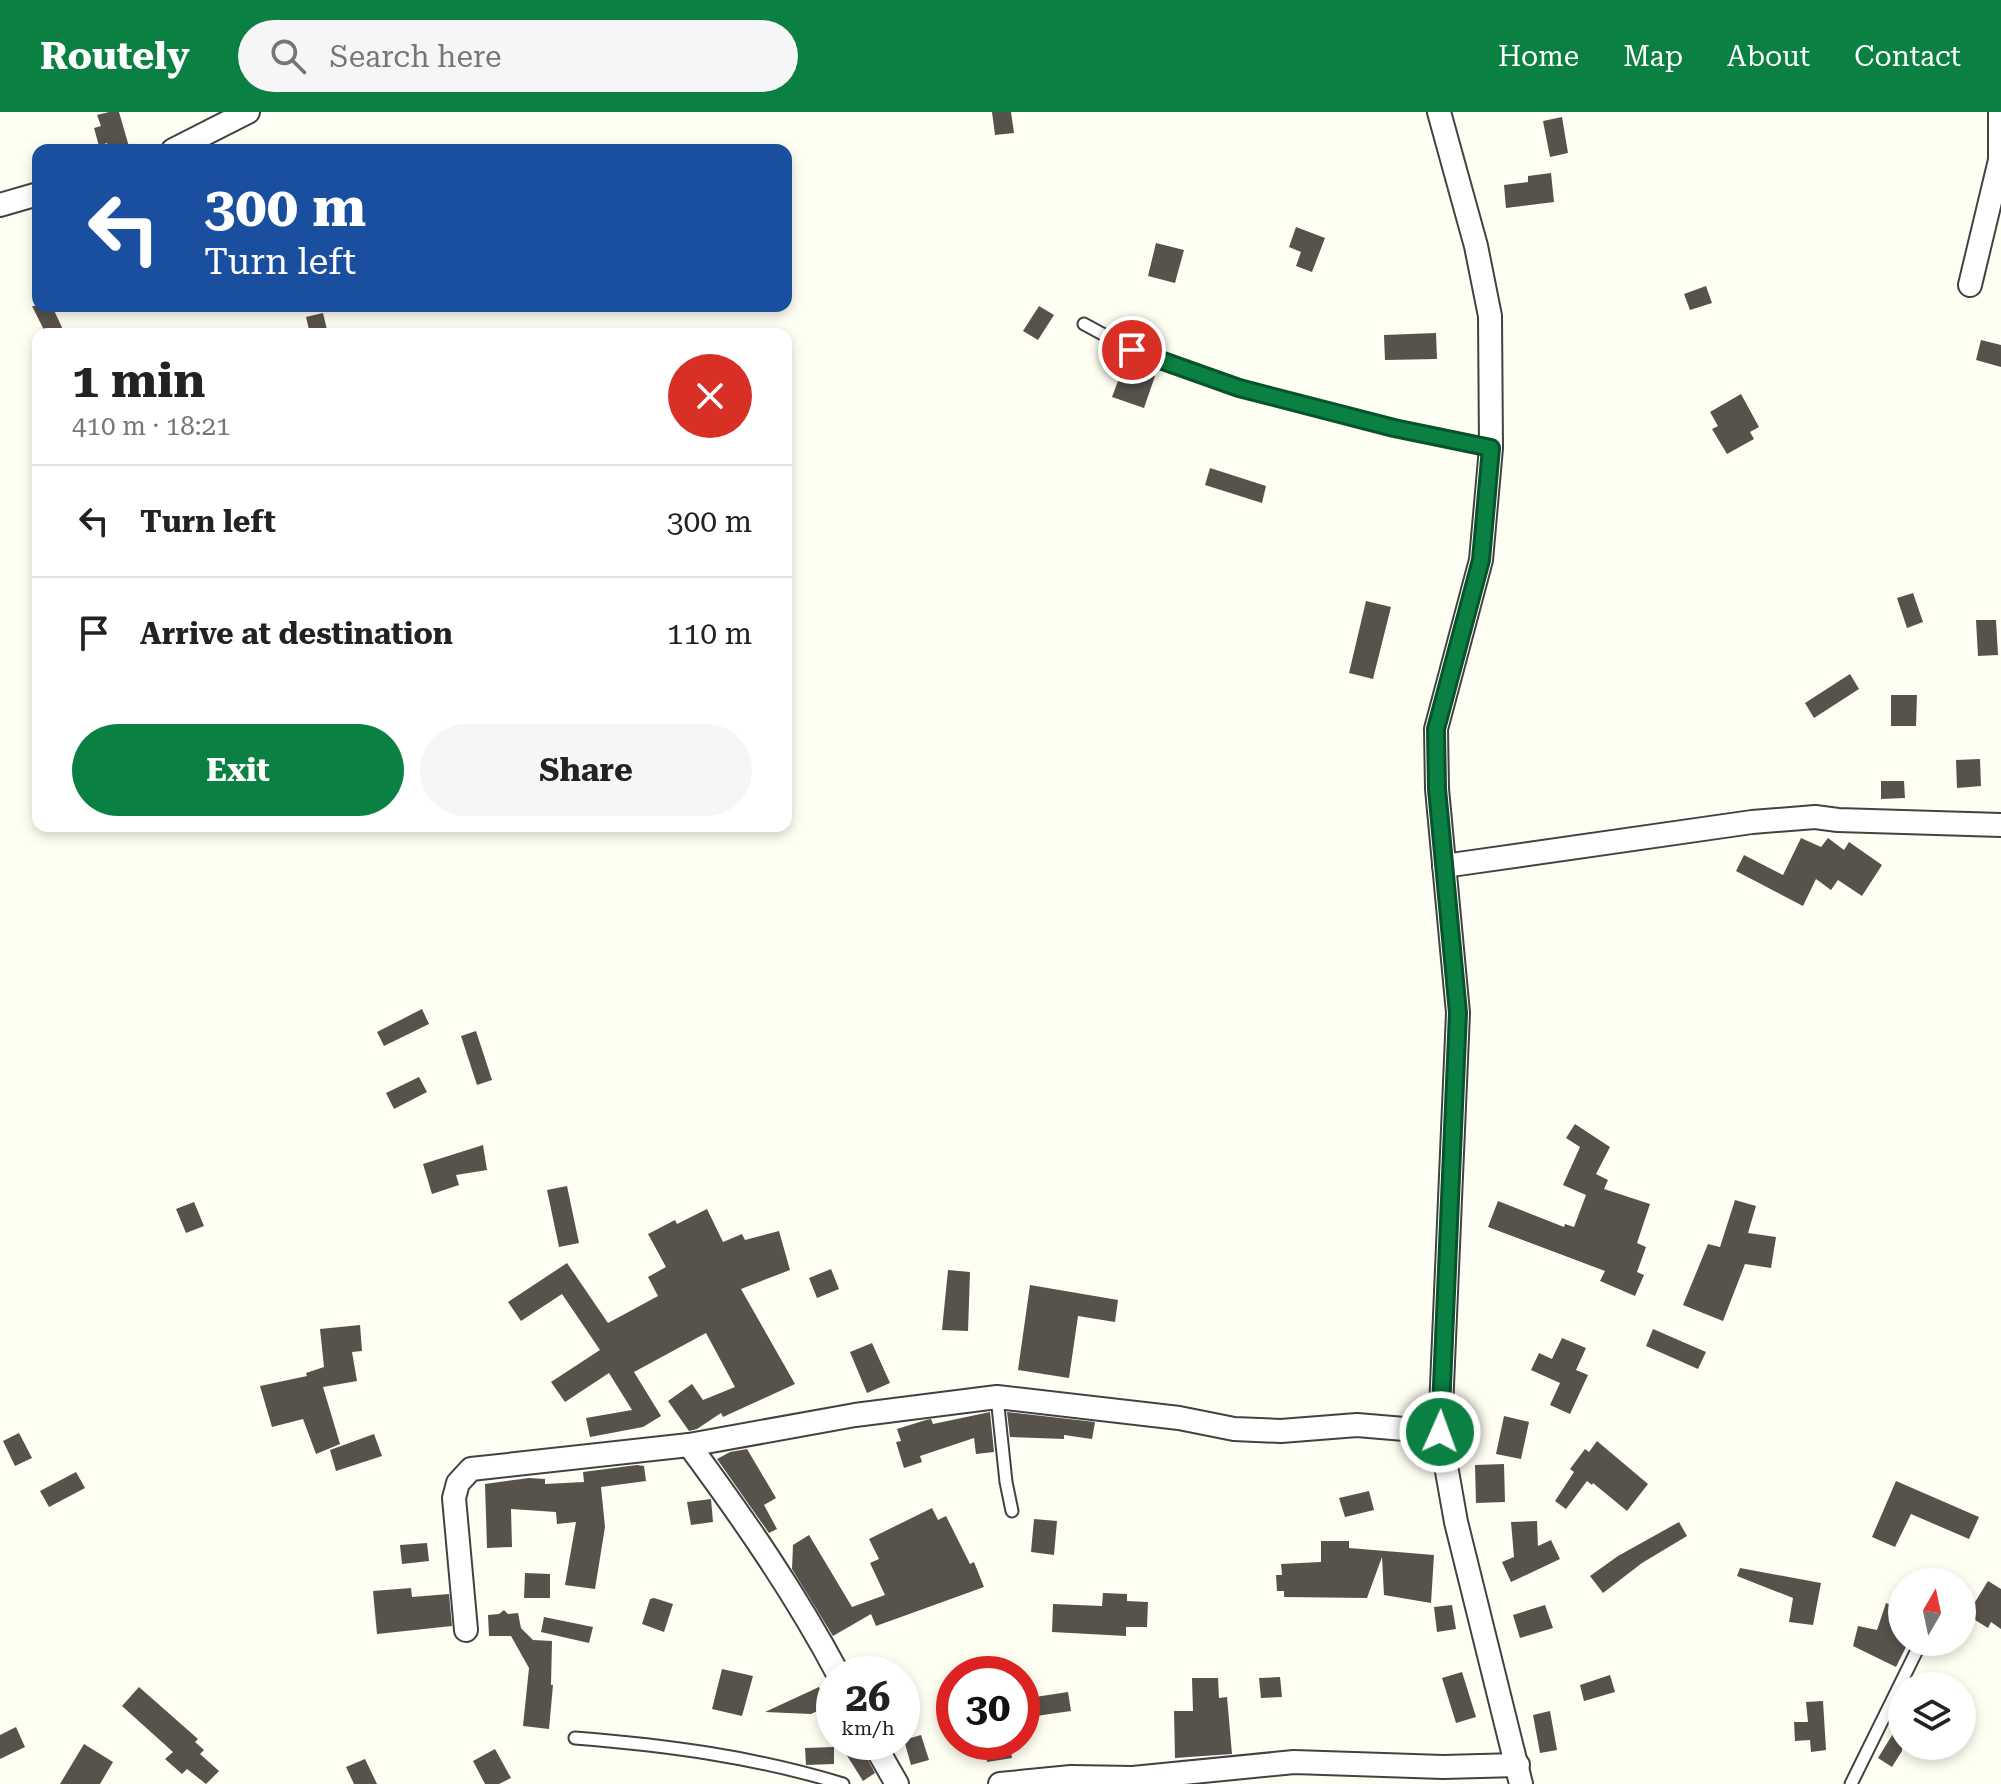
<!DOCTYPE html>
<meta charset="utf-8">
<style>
:root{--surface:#fff;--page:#f6f6f6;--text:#222;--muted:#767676;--line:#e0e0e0;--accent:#0b8043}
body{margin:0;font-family:"Roboto Serif",serif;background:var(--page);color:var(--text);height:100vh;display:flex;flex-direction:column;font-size:30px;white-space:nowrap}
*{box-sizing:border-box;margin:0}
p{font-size:26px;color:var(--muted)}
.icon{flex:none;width:44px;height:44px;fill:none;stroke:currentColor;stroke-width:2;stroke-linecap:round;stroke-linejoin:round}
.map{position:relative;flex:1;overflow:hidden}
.drawer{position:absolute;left:32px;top:216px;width:760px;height:504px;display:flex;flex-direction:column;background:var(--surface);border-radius:16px;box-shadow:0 4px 12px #0003}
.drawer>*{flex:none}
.top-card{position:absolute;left:32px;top:32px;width:760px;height:168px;border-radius:16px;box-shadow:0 4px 12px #0003;background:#1a4fa0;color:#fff;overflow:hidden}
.needle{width:52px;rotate:9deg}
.controls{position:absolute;left:1888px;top:1456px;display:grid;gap:16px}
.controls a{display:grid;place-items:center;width:88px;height:88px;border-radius:50%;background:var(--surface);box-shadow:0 4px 12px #0003;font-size:40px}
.speed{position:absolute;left:816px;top:1544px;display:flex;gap:16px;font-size:40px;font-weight:700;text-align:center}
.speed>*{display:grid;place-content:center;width:104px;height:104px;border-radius:50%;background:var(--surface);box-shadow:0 4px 12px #0003;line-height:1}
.speed small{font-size:20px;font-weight:400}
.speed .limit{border:12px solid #d22;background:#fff;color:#111}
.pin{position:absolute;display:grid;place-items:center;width:68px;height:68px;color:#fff;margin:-34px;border:4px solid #fff;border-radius:50%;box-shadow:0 2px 8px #0007}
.me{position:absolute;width:88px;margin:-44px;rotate:2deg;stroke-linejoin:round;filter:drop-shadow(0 0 6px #0008)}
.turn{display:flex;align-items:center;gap:28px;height:168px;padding:0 40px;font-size:36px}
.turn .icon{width:104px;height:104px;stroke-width:2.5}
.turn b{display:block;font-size:56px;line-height:68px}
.round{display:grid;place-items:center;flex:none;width:84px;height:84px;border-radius:42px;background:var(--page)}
.head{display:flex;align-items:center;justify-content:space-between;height:136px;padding:0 40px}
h1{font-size:48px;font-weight:700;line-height:60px}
.primary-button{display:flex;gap:16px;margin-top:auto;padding:16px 40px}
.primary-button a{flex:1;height:92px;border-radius:48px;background:var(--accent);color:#fff;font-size:32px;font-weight:700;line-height:92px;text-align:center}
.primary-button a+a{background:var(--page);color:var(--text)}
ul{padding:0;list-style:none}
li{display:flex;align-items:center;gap:24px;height:112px;padding:0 40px;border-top:2px solid var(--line)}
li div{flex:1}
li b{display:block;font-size:30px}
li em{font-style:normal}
header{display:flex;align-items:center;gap:48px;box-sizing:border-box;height:112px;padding:0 40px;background:var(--accent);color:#fff}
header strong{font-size:38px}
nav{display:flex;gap:44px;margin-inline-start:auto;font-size:28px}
.search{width:560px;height:72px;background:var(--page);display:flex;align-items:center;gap:20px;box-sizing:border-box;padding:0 28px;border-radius:44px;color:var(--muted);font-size:30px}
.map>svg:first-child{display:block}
.building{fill:#58524c}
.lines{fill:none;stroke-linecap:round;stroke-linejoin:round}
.lane-casing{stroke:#424242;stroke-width:15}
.street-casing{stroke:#424242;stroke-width:26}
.lane{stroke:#fff;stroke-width:11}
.street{stroke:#fff;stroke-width:22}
.route-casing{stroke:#07532c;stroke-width:20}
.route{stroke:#0b8043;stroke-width:14}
</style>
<header>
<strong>Routely</strong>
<div class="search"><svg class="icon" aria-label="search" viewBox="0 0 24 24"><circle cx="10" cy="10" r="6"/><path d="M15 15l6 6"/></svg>Search here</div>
<nav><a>Home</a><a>Map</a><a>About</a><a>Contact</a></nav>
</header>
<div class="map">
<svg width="2001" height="1672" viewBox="0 0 2001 1672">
<rect width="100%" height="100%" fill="#fffef2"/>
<g class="building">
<path d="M109,0H119L130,38H109L107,31L99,34L94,16L101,14L97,3Z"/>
<path d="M992,0H1011L1014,21L995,23Z"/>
<path d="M1562,5L1568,41L1550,45L1543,9Z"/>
<path d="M1551,61L1554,90L1506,96L1504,73L1528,70V64Z"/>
<path d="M1296,115L1325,126L1312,160L1296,154L1301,140L1289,135Z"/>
<path d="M1156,131L1184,138L1175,171L1148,164Z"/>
<path d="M1706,174L1712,191L1690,198L1684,182Z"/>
<path d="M32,194H52L65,222H46Z"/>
<path d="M1039,194L1054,203L1038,228L1023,219Z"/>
<path d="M323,201L328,222H310L306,205Z"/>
<path d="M1436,221L1437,247L1385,248L1384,223Z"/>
<path d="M1981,228L2001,233V255L1976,248Z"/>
<path d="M1124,253L1155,264L1144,296L1112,285Z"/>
<path d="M1741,282L1759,315L1750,320L1754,327L1727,342L1712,317L1718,314L1710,300Z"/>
<path d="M1210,356L1266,374L1262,391L1205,373Z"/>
<path d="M1913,481L1923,510L1907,516L1897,486Z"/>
<path d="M1366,489L1391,495L1373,567L1349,561Z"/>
<path d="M1976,508H1996L1998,543L1978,544Z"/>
<path d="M1850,562L1859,577L1814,606L1805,591Z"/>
<path d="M1891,583H1917L1916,614H1891Z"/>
<path d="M1980,647L1981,674L1957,676L1956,648Z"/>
<path d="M1881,669H1904L1905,686L1881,687Z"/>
<path d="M1801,726L1821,735L1828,726L1844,738L1849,730L1882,753L1862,784L1838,768L1831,778L1816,767L1803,794L1736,759L1744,743L1783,763Z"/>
<path d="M422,897L429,912L384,934L377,920Z"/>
<path d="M476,919L492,968L477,973L461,924Z"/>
<path d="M419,965L427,980L394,997L386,981Z"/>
<path d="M1575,1012L1610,1035L1596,1062L1608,1068L1604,1077L1650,1092L1637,1131L1646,1135L1637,1160L1644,1163L1635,1184L1600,1169L1605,1159L1488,1115L1498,1089L1564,1115L1565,1112L1574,1115L1586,1083L1563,1073L1580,1035L1566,1026Z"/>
<path d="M483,1033L487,1058L456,1063L459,1073L432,1082L423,1052Z"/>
<path d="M567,1074L579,1131L559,1135L547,1078Z"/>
<path d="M1735,1088L1756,1094L1748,1121L1776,1125L1771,1156L1745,1152L1723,1209L1683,1193L1708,1132L1720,1135Z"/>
<path d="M194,1090L204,1114L186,1121L176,1097Z"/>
<path d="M707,1097L723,1130L742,1122L745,1128L779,1119L790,1158L741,1177L795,1272L723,1305L721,1301L697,1317L689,1319L668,1289L692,1272L703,1288L735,1275L706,1221L634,1260L661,1304L643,1315L590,1325L586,1306L632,1298L609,1261L565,1290L551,1270L600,1238L562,1182L521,1209L508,1190L567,1151L608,1211L658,1184L648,1165L666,1155L648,1122L675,1108L677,1112Z"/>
<path d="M831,1157L839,1177L817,1186L809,1166Z"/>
<path d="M948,1158L970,1160L968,1219L942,1218Z"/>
<path d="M1030,1173L1118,1188L1115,1210L1078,1204L1069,1266L1018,1258Z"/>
<path d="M360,1213L362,1239L352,1240L357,1269L323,1275L340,1332L316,1342L303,1307L272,1315L260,1274L307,1264L306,1261L324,1255L320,1217Z"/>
<path d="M1653,1217L1706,1240L1698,1257L1646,1234Z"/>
<path d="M1562,1226L1586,1236L1576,1258L1588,1263L1570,1302L1550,1293L1560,1271L1531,1258L1539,1241L1552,1247Z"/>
<path d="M872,1231L890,1271L867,1281L850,1240Z"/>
<path d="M990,1300L994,1340L976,1342L974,1326L920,1344L922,1350L904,1356L896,1330L901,1329L897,1317L926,1308L931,1307L933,1312Z"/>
<path d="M1007,1300L1095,1310L1092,1327L1064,1323V1327L1010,1325Z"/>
<path d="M1504,1304L1529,1310L1521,1347L1496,1342Z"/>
<path d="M19,1321L32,1346L15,1354L3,1329Z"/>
<path d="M374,1322L382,1344L336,1359L330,1338Z"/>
<path d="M1597,1329L1648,1372L1627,1399L1593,1371L1592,1373L1587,1369L1566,1397L1555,1389L1574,1360L1570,1357L1585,1337L1589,1340Z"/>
<path d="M747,1337L776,1386L764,1393L777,1417L769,1421L717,1347L730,1340Z"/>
<path d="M1504,1352L1505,1390L1476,1391L1475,1353Z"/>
<path d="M637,1353L644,1354L646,1369L601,1375L605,1415L595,1477L565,1473L576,1410L557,1412L556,1400L511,1397L512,1435L487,1436L485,1372L529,1366L545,1367V1372L584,1370L583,1360Z"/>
<path d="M76,1360L85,1376L49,1395L40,1379Z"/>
<path d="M1896,1369L1979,1405L1969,1427L1911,1402L1895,1435L1872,1425Z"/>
<path d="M1369,1379L1374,1398L1345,1405L1339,1386Z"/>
<path d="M711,1387L713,1410L691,1413L687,1390Z"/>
<path d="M932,1396L938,1408L946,1404L970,1452L974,1450L984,1475L876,1514L871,1502L833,1524L792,1457L793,1433L809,1423L852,1495L885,1483L870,1451L879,1447L869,1427Z"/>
<path d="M1034,1407L1057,1409L1054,1443L1031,1440Z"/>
<path d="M1537,1409L1538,1434L1551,1428L1560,1447L1511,1470L1502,1450L1514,1445L1511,1410Z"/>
<path d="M1679,1410L1687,1424L1642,1451L1603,1481L1590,1464L1618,1444Z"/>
<path d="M1321,1429H1349V1436L1434,1443L1431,1491L1384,1483L1382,1445L1367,1486L1284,1485V1479H1277L1276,1463H1282L1281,1452L1321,1450Z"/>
<path d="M427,1431L429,1449L402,1452L400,1433Z"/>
<path d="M1740,1456L1821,1471L1813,1513L1789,1510L1793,1486L1737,1464Z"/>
<path d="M525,1461L550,1462V1486H524Z"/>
<path d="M1988,1469L2001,1477V1517L1991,1510L1988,1516L1967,1503Z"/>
<path d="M411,1476L412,1485L449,1482L452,1514L377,1522L373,1479Z"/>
<path d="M1103,1481L1127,1482V1489L1148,1490L1147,1515H1126V1524L1052,1520L1053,1492L1102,1494Z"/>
<path d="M654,1486L673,1492L664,1520L642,1512L650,1487Z"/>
<path d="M1886,1491L1902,1497V1531L1907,1533L1896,1555L1853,1534L1858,1514L1877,1518Z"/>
<path d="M1452,1493L1456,1517L1437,1520L1434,1495Z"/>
<path d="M1545,1493L1553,1516L1520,1526L1513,1503Z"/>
<path d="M504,1498L508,1502L518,1501L521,1516L533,1528L552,1529L551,1573H553L549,1617L523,1614L529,1556L511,1524H489L488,1503L499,1502Z"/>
<path d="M544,1505L593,1515L589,1531L541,1520Z"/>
<path d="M722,1557L753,1564L742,1604L712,1597Z"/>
<path d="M1462,1560L1476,1605L1456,1611L1442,1566Z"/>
<path d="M1610,1563L1615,1580L1584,1589L1580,1573Z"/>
<path d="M1280,1565L1282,1585L1261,1586L1259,1566Z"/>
<path d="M1192,1566H1218L1219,1586L1227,1585L1232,1642L1175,1646L1174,1599H1193Z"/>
<path d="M139,1575L198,1627L195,1630L204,1638L200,1642L219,1659L206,1672L187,1657L182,1662L165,1647L173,1640L122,1594Z"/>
<path d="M819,1575L828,1594L811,1602L765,1600Z"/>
<path d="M1068,1580L1071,1599L1022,1606V1587Z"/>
<path d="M1823,1589L1826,1638L1811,1640L1810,1628L1795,1629L1794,1610H1808L1806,1590Z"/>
<path d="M1550,1599L1557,1638L1540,1641L1533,1603Z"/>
<path d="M1902,1607V1639L1892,1655L1878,1646Z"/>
<path d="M16,1615L25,1635L0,1647V1623Z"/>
<path d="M921,1623L929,1648L911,1653L904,1628Z"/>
<path d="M984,1630H1009L1012,1646L987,1650Z"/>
<path d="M84,1632L113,1650L100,1672H60Z"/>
<path d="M860,1633L875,1661L863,1669L846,1642Z"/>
<path d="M834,1635V1652L806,1653L805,1636Z"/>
<path d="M495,1637L511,1666L499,1672H485L473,1649Z"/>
<path d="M365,1647L377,1672H354L346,1655Z"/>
</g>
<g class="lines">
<defs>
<g id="lane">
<path d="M1084,212L1132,238L1239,276L1394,316L1491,336"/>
<path d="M997,1285L1006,1370L1012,1399"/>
<path d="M575,1626C665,1633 756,1645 843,1672"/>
<path d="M1851,1672L1921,1530"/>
</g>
<g id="street">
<path d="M1439,0L1476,134L1490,204L1491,336L1481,448L1436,617L1437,677L1458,901L1440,1320L1456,1410L1521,1672"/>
<path d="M173,38L248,0"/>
<path d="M0,93L38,82"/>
<path d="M1970,173L2000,48V0"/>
<path d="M1444,754L1752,710L1815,705L1838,708L2001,713"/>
<path d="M689,1333C743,1406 795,1481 838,1562"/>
<path d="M466,1518L454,1386L458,1371L471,1357L689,1333L855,1303L997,1285L1179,1306L1234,1317L1281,1319L1357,1313L1440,1320"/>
<path d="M873,1630L897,1672"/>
<path d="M1000,1672L1071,1665L1133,1666L1294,1650L1443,1655L1518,1653"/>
</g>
</defs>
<use href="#lane" class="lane-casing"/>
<use href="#street" class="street-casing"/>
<use href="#lane" class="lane"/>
<use href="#street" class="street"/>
</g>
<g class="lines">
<defs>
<path id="route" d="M1132,238L1239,276L1394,316L1491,336L1481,448L1436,617L1437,677L1458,901L1440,1320"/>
</defs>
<use href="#route" class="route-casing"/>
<use href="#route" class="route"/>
</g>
</svg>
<div class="controls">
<a><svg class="needle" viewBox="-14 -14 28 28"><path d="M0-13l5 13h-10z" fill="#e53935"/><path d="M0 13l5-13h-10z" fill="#767676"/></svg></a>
<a><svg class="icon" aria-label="layers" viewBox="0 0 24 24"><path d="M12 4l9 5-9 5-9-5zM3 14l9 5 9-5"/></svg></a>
</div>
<div class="speed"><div>26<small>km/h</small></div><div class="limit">30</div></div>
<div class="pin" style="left:1132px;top:238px;background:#d93025"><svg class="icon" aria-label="arrive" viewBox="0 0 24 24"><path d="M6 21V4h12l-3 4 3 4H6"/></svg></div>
<svg class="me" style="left:1440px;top:1320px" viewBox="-20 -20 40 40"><circle r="17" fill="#0b8043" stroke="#fff" stroke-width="3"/><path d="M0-11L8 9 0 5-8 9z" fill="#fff"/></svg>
<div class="top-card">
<div class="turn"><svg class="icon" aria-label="left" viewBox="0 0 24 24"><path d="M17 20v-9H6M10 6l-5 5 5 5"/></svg><div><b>300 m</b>Turn left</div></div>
</div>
<section class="drawer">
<div class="head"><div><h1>1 min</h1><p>410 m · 18:21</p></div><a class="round" style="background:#d93025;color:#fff"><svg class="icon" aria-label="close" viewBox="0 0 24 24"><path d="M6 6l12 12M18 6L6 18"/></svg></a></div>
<ul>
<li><svg class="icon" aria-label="left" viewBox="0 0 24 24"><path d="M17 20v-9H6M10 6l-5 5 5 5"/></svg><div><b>Turn left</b></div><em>300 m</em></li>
<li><svg class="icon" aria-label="arrive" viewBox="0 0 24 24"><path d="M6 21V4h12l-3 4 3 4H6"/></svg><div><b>Arrive at destination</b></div><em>110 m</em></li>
</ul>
<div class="primary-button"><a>Exit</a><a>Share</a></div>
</section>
</div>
